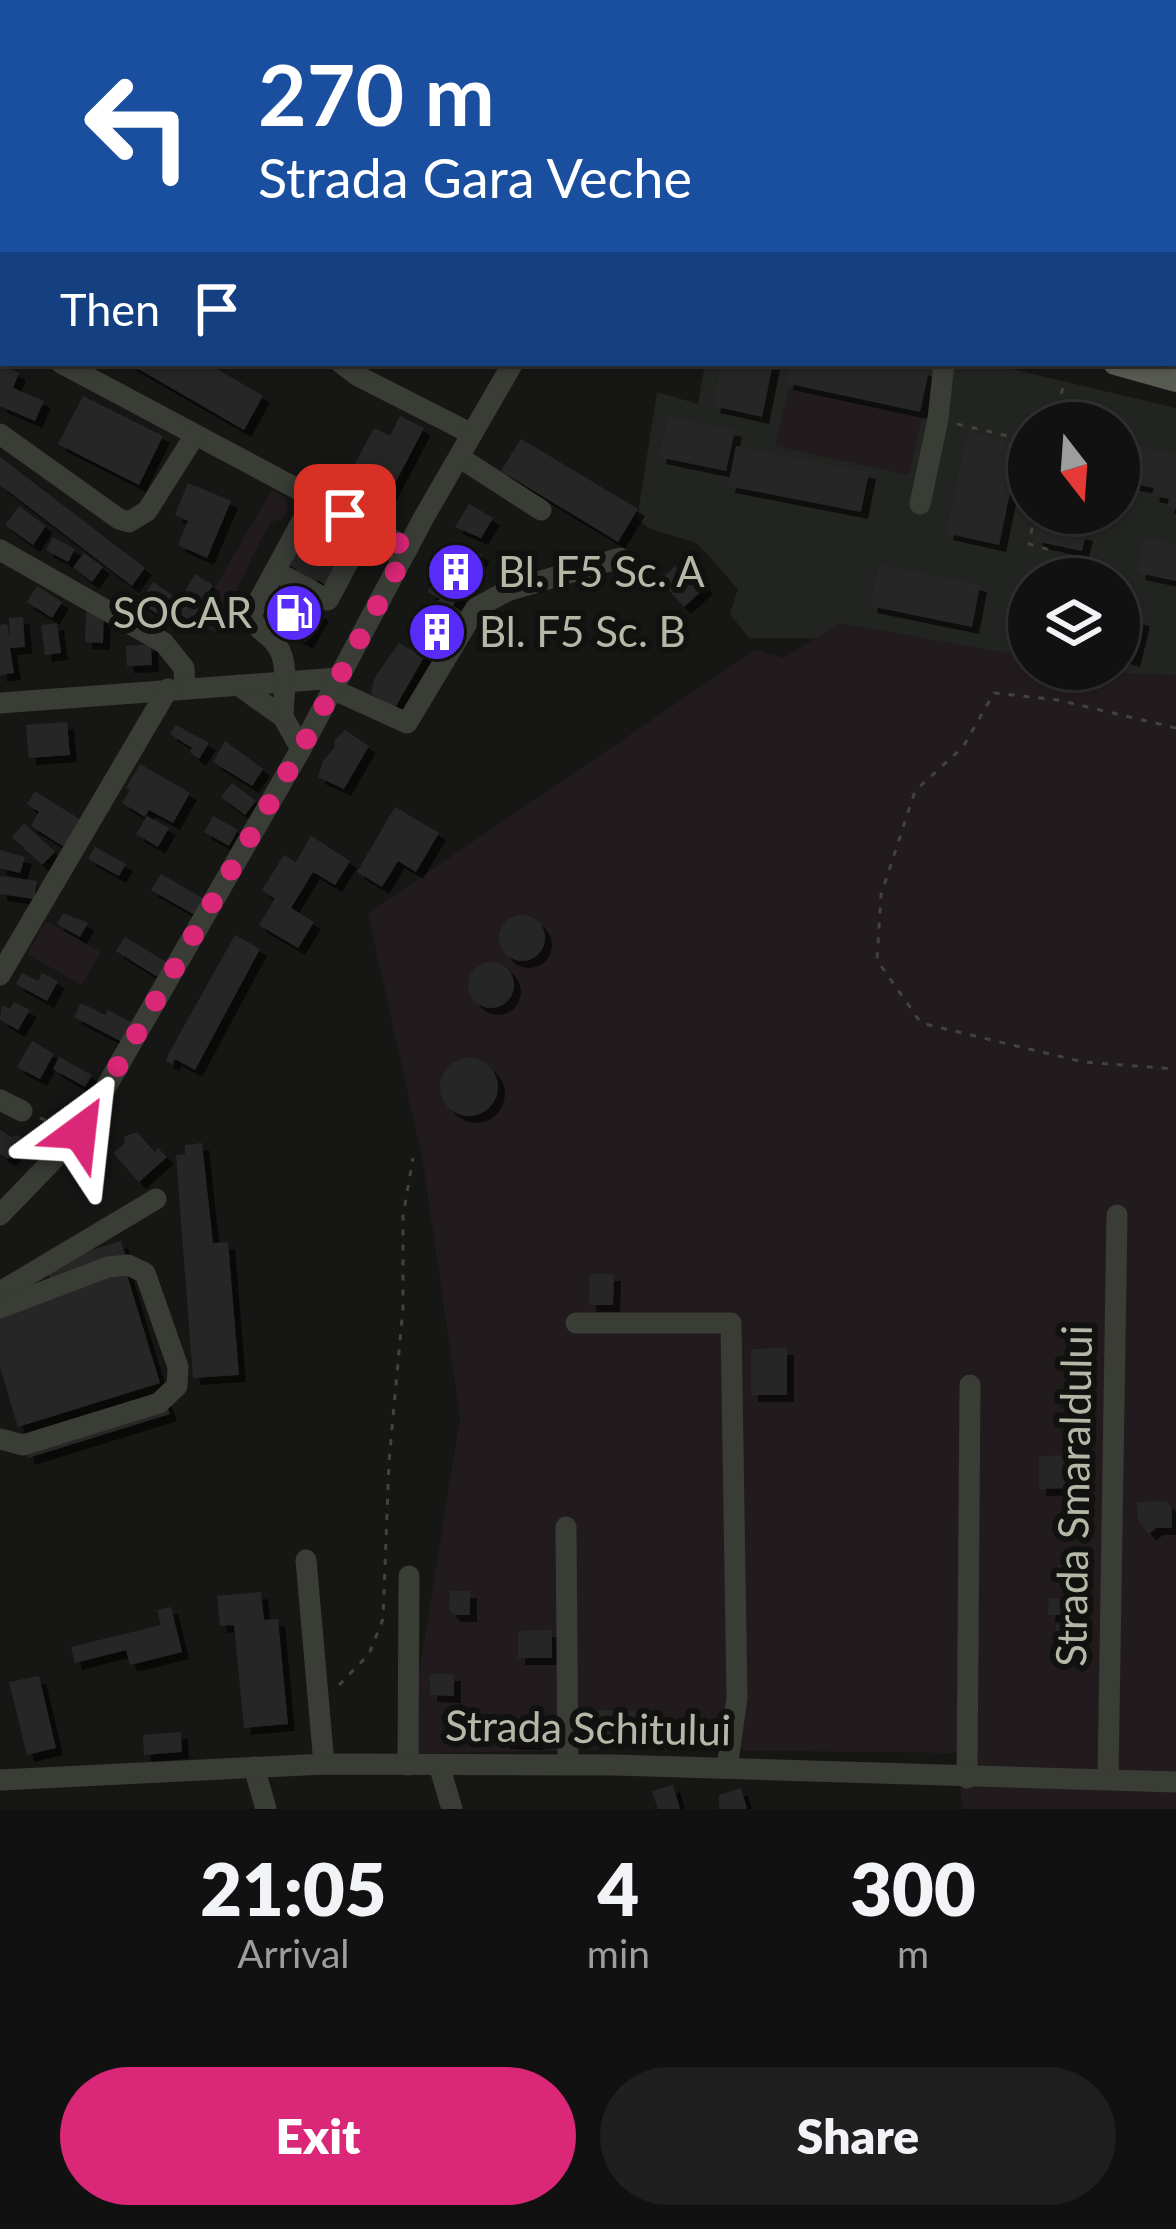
<!DOCTYPE html>
<style>
:root{--surface:#101110;--page:#1e1f1e;--text:#f1f3f6;--muted:#9c9d9f;--line:#303130;--accent:#db2777}
body{margin:0;font-family:Lato,sans-serif;background:var(--page);color:var(--text);height:100vh;display:flex;flex-direction:column;font-size:45px;white-space:nowrap}
*{box-sizing:border-box;margin:0}
p{font-size:39px;color:var(--muted)}
.icon{flex:none;width:66px;height:66px;fill:none;stroke:currentColor;stroke-width:2;stroke-linecap:round;stroke-linejoin:round}
.map{position:relative;height:1809px;overflow:hidden}
.details{display:flex;flex-direction:column;background:var(--surface);flex:1}
.details>*{flex:none}
.top-card{position:absolute;left:0px;top:0px;width:1176px;height:366px;box-shadow:0 3px 9px #0004,0 0 0 3px var(--line);background:#1a4fa0;color:#fff;overflow:hidden}
.needle{width:78px;rotate:163deg}
.buttons{position:absolute;left:1008px;top:402px;display:grid;gap:24px}
.buttons a{display:grid;place-items:center;width:132px;height:132px;border-radius:50%;background:var(--surface);box-shadow:0 3px 9px #0004,0 0 0 3px var(--line);font-size:60px}
.pin{position:absolute;display:grid;place-items:center;width:102px;height:102px;color:#fff;margin:-51px;border-radius:24px;box-shadow:0 6px 18px #0006}
.me{position:absolute;width:132px;margin:-66px;rotate:30deg;stroke-linejoin:round;filter:drop-shadow(0 0 9px #0008)}
.turn{display:flex;align-items:center;gap:42px;height:252px;padding:0 60px;font-size:54px}
.turn .icon{width:156px;height:156px;stroke-width:2.5}
.turn b{display:block;font-size:84px;line-height:102px}
.then{display:flex;align-items:center;height:114px;padding:0 60px;background:#0003;gap:24px;font-size:45px}
.eta{display:flex;justify-content:space-evenly;align-items:center;height:204px;text-align:center}
.eta b{font-size:72px;font-weight:800;line-height:84px}
.cta{display:flex;gap:24px;margin-top:auto;padding:24px 60px}
.cta a{flex:1;height:138px;border-radius:72px;background:var(--accent);color:#fff;font-size:48px;font-weight:800;line-height:138px;text-align:center}
.cta a+a{background:var(--page);color:var(--text)}
.map>svg:first-child{display:block}
.built{fill:#222421;fill-rule:evenodd}
.green{fill:#221b1d}
.building{fill:#262825;filter:url(#shadow)}
.lines{fill:none;stroke-linecap:round;stroke-linejoin:round}
.path{stroke:#41433c;stroke-width:3;stroke-dasharray:6 9;stroke-linecap:butt}
.minor{stroke:#3a3c36;stroke-width:21}
.major{stroke:#585b52;stroke-width:24}
.route{stroke:#db2777;stroke-width:21;stroke-dasharray:0 37.8}
.labels{text-anchor:middle;stroke-width:12;stroke-linejoin:round;paint-order:stroke}
.poi-label{font-size:42px;fill:#b4b8a6;stroke:#111210;text-anchor:start}
.street-label{font-size:42px;fill:#b4b8a6;stroke:#111210}
</style>
<div class="map">
<svg width="1176" height="1809" viewBox="0 0 1176 1809">
<defs>
<filter id="shadow"><feDropShadow dx="7" dy="7" stdDeviation="0" flood-color="#0009"/></filter>
</defs>
<rect width="100%" height="100%" fill="#161715"/>
<path class="built" d="M705,363H986L1176,408V750L867,639L749,638L730,614L738,589L697,543L651,529L637,520L657,392L698,404ZM1029,423H1119V513H1029ZM1029,579H1119V669H1029Z"/>
<g class="green">
<path d="M789,387L922,417L909,475L775,446Z"/>
<path d="M272,490L286,498L288,509L282,519L271,522C249,558 236,596 215,632L195,622Z"/>
<path d="M840,623L1029,657V669L1176,675V1809H962L958,1753L609,1749L412,1754L415,1699L460,1418L423,1162L368,913L756,649L784,658Z"/>
<path d="M46,921L101,952L82,985L27,954Z"/>
</g>
<g class="building">
<path d="M128,363H207L263,396L244,430Z"/>
<path d="M722,363H773L762,417L713,406Z"/>
<path d="M790,363H896L929,370L920,412L786,383Z"/>
<path d="M0,365L19,373L13,388L44,401L35,421L0,406Z"/>
<path d="M83,396L163,436L139,485L58,444Z"/>
<path d="M400,416L424,428L380,512L340,492L374,428L390,436Z"/>
<path d="M668,417L735,430L726,471L659,457Z"/>
<path d="M968,432L1020,445L999,545L946,533Z"/>
<path d="M521,439L638,509L618,542L501,471Z"/>
<path d="M1119,441L1176,454V509L1167,507L1169,499L1152,495L1154,488L1119,481Z"/>
<path d="M736,446L869,472L861,512L728,486Z"/>
<path d="M0,457L145,568L132,586L0,485Z"/>
<path d="M188,483L231,501L207,558L178,545L188,521L175,515Z"/>
<path d="M469,504L493,518L481,538L455,527Z"/>
<path d="M19,506L46,526L33,545L5,525Z"/>
<path d="M1041,513H1082L1078,532L1086,534L1082,551L1035,541Z"/>
<path d="M288,529L340,560L325,585L318,580L304,604L322,614L306,642L267,620L296,569L273,556Z"/>
<path d="M53,537L75,549L68,562L46,550Z"/>
<path d="M1144,538L1176,545V581L1138,573Z"/>
<path d="M458,541L483,555L453,606L465,613L436,663L424,657L395,708L371,694L374,679L399,643L411,650L424,616L440,599L428,592L442,559Z"/>
<path d="M84,553L103,567L92,582L73,567Z"/>
<path d="M687,564L706,587L684,607L660,580L675,566L679,571Z"/>
<path d="M879,564L980,585L972,627L870,606Z"/>
<path d="M195,574L213,585L191,622L174,610Z"/>
<path d="M153,582L178,599L165,619L139,602Z"/>
<path d="M37,586L62,602L52,618L27,602Z"/>
<path d="M86,611L104,612L103,643L85,642Z"/>
<path d="M1119,614L1143,619L1133,660L1119,656Z"/>
<path d="M23,617L25,647L10,648L14,673L0,675V625L7,624L10,639L9,618Z"/>
<path d="M57,623L61,653L45,655L41,625Z"/>
<path d="M151,644L152,665L127,666L126,646Z"/>
<path d="M67,722L70,755L29,758L26,725Z"/>
<path d="M176,725L209,743L199,759L190,752L192,748L170,734Z"/>
<path d="M345,730L369,746L344,789L318,777L323,761L335,747L334,741Z"/>
<path d="M225,741L263,769L252,786L213,762Z"/>
<path d="M140,764L190,793L173,823L149,810L145,817L122,803L130,790L126,788Z"/>
<path d="M232,783L256,801L245,815L221,797Z"/>
<path d="M35,791L81,820L64,847L31,826L39,812L27,804Z"/>
<path d="M395,807L439,833L416,872L398,861L382,887L357,872Z"/>
<path d="M147,816L169,828L158,847L136,834Z"/>
<path d="M213,816L238,830L229,846L204,832Z"/>
<path d="M24,823L55,852L42,865L12,837Z"/>
<path d="M311,836L350,861L335,885L313,872L291,908L314,922L298,948L259,925L275,899L262,890L284,855L296,862Z"/>
<path d="M95,847L126,864L119,876L88,859Z"/>
<path d="M0,850L25,857L20,873L0,868Z"/>
<path d="M161,874L209,902L200,918L151,890Z"/>
<path d="M0,876L37,881L34,899L0,894Z"/>
<path d="M63,913L88,923L80,937L57,924Z"/>
<circle cx="522" cy="938" r="23"/>
<path d="M235,935L260,949L195,1070L175,1059L172,1064L166,1061L168,1055Z"/>
<path d="M125,937L168,963L159,978L116,951Z"/>
<circle cx="491" cy="985" r="23"/>
<path d="M22,973L38,981L42,973L58,981L47,1001L16,984Z"/>
<path d="M14,1002L30,1010L18,1030L0,1020L2,1005L10,1009Z"/>
<path d="M81,1003L105,1015L108,1010L136,1025L126,1044L74,1017Z"/>
<path d="M32,1041L54,1054L40,1079L17,1067Z"/>
<path d="M59,1057L92,1075L85,1087L53,1069Z"/>
<circle cx="469" cy="1087" r="29"/>
<path d="M0,1130L11,1137L19,1135L23,1146L8,1159L0,1154Z"/>
<path d="M137,1132L155,1152L158,1148L167,1157L139,1182L113,1153L125,1143L124,1137Z"/>
<path d="M202,1143L213,1243L228,1242L239,1375L193,1378L176,1155L185,1154V1145Z"/>
<path d="M121,1241L127,1260L52,1284L45,1265Z"/>
<path d="M137,1262L127,1275L160,1383L18,1427L0,1367V1304Z"/>
<path d="M590,1274H614L613,1305H589Z"/>
<path d="M787,1348V1395H751V1349Z"/>
<path d="M164,1398L170,1414L28,1458L23,1443Z"/>
<path d="M1073,1455V1488L1039,1489V1456Z"/>
<path d="M1166,1501L1172,1508V1528H1156L1149,1534L1138,1520L1137,1502Z"/>
<path d="M1058,1565L1082,1566L1081,1583L1058,1582Z"/>
<path d="M450,1591H470V1615H454L449,1610Z"/>
<path d="M261,1592L264,1620L278,1619L288,1724L244,1728L234,1625L220,1626L217,1596Z"/>
<path d="M1049,1598L1077,1599L1076,1615H1048Z"/>
<path d="M171,1607L182,1652L130,1665L126,1650L75,1663L71,1647L161,1625L157,1610Z"/>
<path d="M1056,1625L1080,1626L1079,1647L1055,1646Z"/>
<path d="M552,1630V1658H518V1631Z"/>
<path d="M430,1674H454V1696L430,1695Z"/>
<path d="M39,1676L56,1748L27,1755L9,1682Z"/>
<path d="M597,1710L636,1711V1741H604L605,1726H597Z"/>
<path d="M504,1717H536V1743L503,1742Z"/>
<path d="M181,1732L182,1752L144,1755L143,1735Z"/>
<path d="M673,1785L680,1809H658L652,1791Z"/>
<path d="M741,1788L747,1809H719V1795Z"/>
</g>
<g class="lines">
<g class="path">
<path d="M1071,0L1076,3"/>
<path d="M1173,80L1176,81"/>
<path d="M1173,236L1176,231"/>
<path d="M1054,423L1064,383"/>
<path d="M957,424L1029,441"/>
<path d="M1035,513L1029,544L1047,549L1048,543"/>
<path d="M1176,728L1058,700L994,693L963,747L915,791L881,895L877,960L921,1023L1083,1062L1176,1069"/>
<path d="M40,1118L59,1125"/>
<path d="M339,1685L369,1654L383,1619L389,1461L403,1308V1216L413,1158"/>
</g>
<g class="minor">
<path d="M943,0L945,3"/>
<path d="M49,3L51,0"/>
<path d="M1047,3L1049,0"/>
<path d="M0,80L3,77"/>
<path d="M1173,197L1176,198"/>
<path d="M0,331L3,332"/>
<path d="M61,363L408,548"/>
<path d="M341,363L358,376L472,434"/>
<path d="M0,434L119,519L129,522L147,511L195,435"/>
<path d="M459,457L541,510"/>
<path d="M920,504L938,419L944,363"/>
<path d="M0,550L164,643L184,668L185,688"/>
<path d="M275,571L328,600L352,555L299,526"/>
<path d="M238,685L283,717L301,749"/>
<path d="M332,689L407,723L476,608L507,591L620,558"/>
<path d="M0,703L338,678"/>
<path d="M283,717C283,697 290,663 277,646C269,633 256,631 251,615L314,499"/>
<path d="M0,975L168,689"/>
<path d="M0,1100L22,1111"/>
<path d="M0,1215L80,1132L301,749L424,517L513,363"/>
<path d="M0,1292L156,1199"/>
<path d="M0,1308L108,1267L128,1265L145,1273L178,1367L177,1386L159,1403L23,1445L0,1439"/>
<path d="M576,1323H731L737,1698L727,1768"/>
<path d="M566,1527L568,1765"/>
<path d="M306,1560L324,1764"/>
<path d="M408,1765L409,1576"/>
<path d="M439,1765L452,1809"/>
<path d="M254,1767L266,1809"/>
<path d="M967,1778L970,1385"/>
<path d="M1108,1779L1117,1215"/>
<path d="M0,1780L324,1764L615,1765L1176,1782"/>
</g>
<g class="major">
<path d="M559,0L564,3"/>
<path d="M1173,357H1176"/>
<path d="M1115,363L1176,380"/>
</g>
</g>
<g class="lines">
<path class="route" d="M80,1132L301,749L408,548L345,515"/>
</g>
<defs>
<symbol id="building-disc" viewBox="-11 -11 22 22"><circle r="9.5" fill="#582bf9" stroke="#111210"/><path d="M-4-6H4V6H1V3H-1V6H-4ZM-2.5-4.3h1.7v1.8h-1.7ZM.8-4.3h1.7v1.8H.8ZM-2.5-1h1.7V.8h-1.7ZM.8-1h1.7V.8H.8Z" fill="#fff"/></symbol>
<symbol id="fuel-disc" viewBox="-11 -11 22 22"><circle r="9.5" fill="#582bf9" stroke="#111210"/><path d="M-5.5-6h7V0h2V4h1.3V-2.5L3-4.5l.8-.8L6-3V5H2.5V1h-1V6h-7ZM-4.2-4.7v3.2H.2V-4.7Z" fill="#fff"/></symbol>
</defs>
<g fill-rule="evenodd">
<use href="#building-disc" x="423" y="539" width="66" height="66"/>
<use href="#fuel-disc" x="261" y="580" width="66" height="66"/>
<use href="#building-disc" x="404" y="599" width="66" height="66"/>
</g>
<g class="labels">
<g class="poi-label">
<text x="498" y="587">Bl. F5 Sc. A</text>
<text x="252" y="628" text-anchor="end">SOCAR</text>
<text x="479" y="647">Bl. F5 Sc. B</text>
</g>
<g class="street-label">
<text transform="translate(1074 1496) rotate(-89)" y="15">Strada Smaraldului</text>
<text transform="translate(588 1728) rotate(1)" y="15">Strada Schitului</text>
</g>
</g>
</svg>
<div class="buttons">
<a><svg class="needle" viewBox="-14 -14 28 28"><path d="M0-13l5 13h-10z" fill="#e53935"/><path d="M0 13l5-13h-10z" fill="#9c9d9f"/></svg></a>
<a><svg class="icon" aria-label="layers" viewBox="0 0 24 24"><path d="M12 4l9 5-9 5-9-5zM3 14l9 5 9-5"/></svg></a>
</div>
<div class="pin" style="left:345px;top:515px;background:#d93025"><svg class="icon" aria-label="arrive" viewBox="0 0 24 24"><path d="M6 21V4h12l-3 4 3 4H6"/></svg></div>
<svg class="me" style="left:80px;top:1132px" viewBox="-20 -20 40 40"><path d="M0-17L14 15 0 8-14 15z" fill="#db2777" stroke="#fff" stroke-width="4"/></svg>
<div class="top-card">
<div class="turn"><svg class="icon" aria-label="left" viewBox="0 0 24 24"><path d="M17 20v-9H6M10 6l-5 5 5 5"/></svg><div><b>270 m</b>Strada Gara Veche</div></div>
<div class="then">Then<svg class="icon" aria-label="arrive" viewBox="0 0 24 24"><path d="M6 21V4h12l-3 4 3 4H6"/></svg></div>
</div>
</div>
<section class="details">
<div class="eta">
<div><b>21:05</b><p>Arrival</p></div>
<div><b>4</b><p>min</p></div>
<div><b>300</b><p>m</p></div>
</div>
<div class="cta"><a>Exit</a><a>Share</a></div>
</section>
